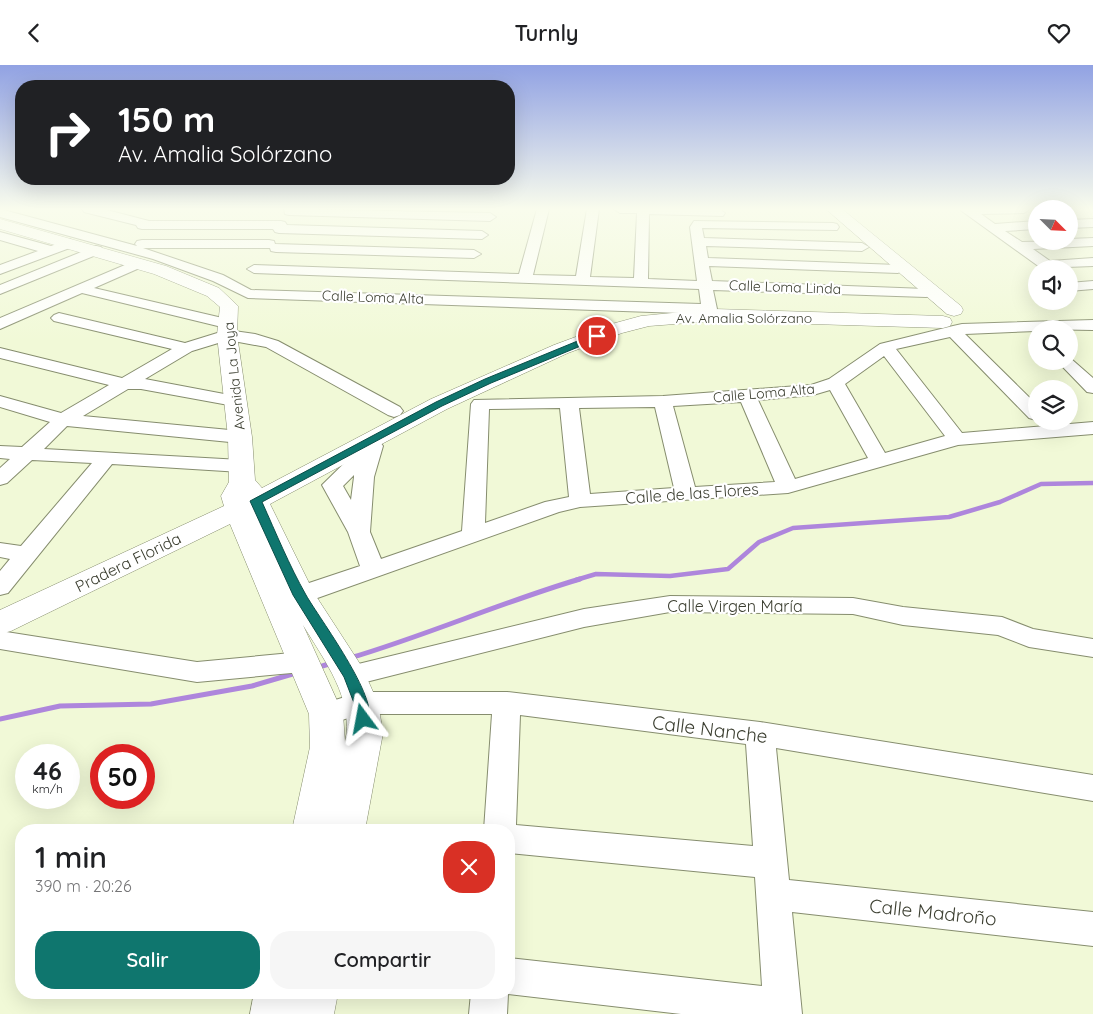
<!DOCTYPE html>
<html lang="es">
<meta charset="utf-8">
<style>
:root{--surface:#fff;--page:#f6f6f6;--text:#202124;--muted:#757577;--accent:#0f766e}
body{margin:0;font-family:Quicksand,sans-serif;background:var(--page);color:var(--text);height:100vh;display:flex;flex-direction:column;font-size:19px;white-space:nowrap}
*{box-sizing:border-box;margin:0}
p{font-size:16px;color:var(--muted)}
.icon{flex:none;width:28px;height:28px;fill:none;stroke:currentColor;stroke-width:2;stroke-linecap:round;stroke-linejoin:round}
.map{position:relative;flex:1;overflow:hidden}
.details{position:absolute;left:15px;top:759px;width:500px;height:175px;display:flex;flex-direction:column;background:var(--surface);border-radius:20px;box-shadow:0 5px 20px #0002}
.details>*{flex:none}
.hud{position:absolute;left:15px;top:15px;width:500px;height:105px;border-radius:20px;box-shadow:0 5px 20px #0002;background:#202124;color:#fff;overflow:hidden}
.needle{width:32px;rotate:114deg}
.tools{position:absolute;left:1028px;top:135px;display:grid;gap:10px}
.tools a{display:grid;place-items:center;width:50px;height:50px;border-radius:50%;background:var(--surface);box-shadow:0 5px 20px #0002;font-size:25px}
.speed{position:absolute;left:15px;top:679px;display:flex;gap:10px;font-size:25px;font-weight:700;text-align:center}
.speed>*{display:grid;place-content:center;width:65px;height:65px;border-radius:50%;background:var(--surface);box-shadow:0 5px 20px #0002;line-height:1}
.speed small{font-size:12px;font-weight:400}
.speed .limit{border:8px solid #d22;background:#fff;color:#111}
.pin{position:absolute;display:grid;place-items:center;width:42px;height:42px;color:#fff;margin:-21px;border:2px solid #fff;border-radius:50%;box-shadow:0 1px 5px #0007}
.me{position:absolute;width:55px;margin:-28px;rotate:347deg;stroke-linejoin:round;filter:drop-shadow(0 0 4px #0008)}
.turn{display:flex;align-items:center;gap:18px;height:105px;padding:0 20px;font-size:22px}
.turn .icon{width:65px;height:65px;stroke-width:2.5}
.turn b{display:block;font-size:35px;line-height:42px}
.round{display:grid;place-items:center;flex:none;width:52px;height:52px;border-radius:20px;background:var(--page)}
.head{display:flex;align-items:center;justify-content:space-between;height:85px;padding:0 20px}
h1{font-size:30px;font-weight:600;line-height:38px}
.cta{display:flex;gap:10px;margin-top:auto;padding:10px 20px}
.cta a{flex:1;height:58px;border-radius:20px;background:var(--accent);color:#fff;font-size:20px;font-weight:600;line-height:58px;text-align:center}
.cta a+a{background:var(--page);color:var(--text)}
header{display:flex;justify-content:space-between;align-items:center;height:65px;padding:0 20px;background:var(--surface);font-size:22px;font-weight:600}
.map>svg:first-child{display:block}
.lines{fill:none;stroke-linecap:round;stroke-linejoin:round}
.stream-far1{stroke:#ae86dc;stroke-width:4.5}
.stream{stroke:#ae86dc;stroke-width:5}
.minor-casing{stroke:#868d6e;stroke-width:2}
.major-casing{stroke:#868d6e;stroke-width:1}
.minor{fill:#fff;fill-rule:evenodd}
.major{fill:#fff;fill-rule:evenodd}
.route{fill:#0f766e;stroke:#0a4d48}
.labels{text-anchor:middle;stroke-width:4.5;stroke-linejoin:round;paint-order:stroke}
.far-street-label{font-size:14px;fill:#3c3f31;stroke:#fff}
.street-label{font-size:16px;fill:#3c3f31;stroke:#fff}
.near-street-label{font-size:19px;fill:#3c3f31;stroke:#fff}
</style>
<header><svg class="icon" aria-label="back" viewBox="0 0 24 24"><path d="M15 5l-7 7 7 7"/></svg>Turnly<svg class="icon" aria-label="heart" viewBox="0 0 24 24"><path d="M12 20l-8-8c-3-5 5-10 8-4 3-6 11-1 8 4z"/></svg></header>
<div class="map">
<svg width="1093" height="949" viewBox="0 0 1093 949">
<rect width="100%" height="100%" fill="#f1f9d7"/>
<g class="lines">
<path class="stream-far1" d="M576,515L596,509L670,511L728,504L759,477L793,463L949,452L1000,437L1041,419L1093,418"/>
<g class="stream">
<path d="M350,593C428,570 502,537 580,514"/>
<path d="M316,603L332,598"/>
<path d="M0,654L60,641L151,639L252,621L296,608"/>
</g>
<defs>
<g id="minor">
<path d="M0,144L137,181L135,179L137,176L142,175H269L274,176L275,179L474,185L481,189L474,193L276,187L271,186L270,183H143L223,210L251,225L701,239L699,224L254,208L247,204L254,200L519,209L537,144H549L533,210L576,211L587,144H599L590,212L634,213L637,148H620L614,144H719L725,148L723,151L649,149L648,214L697,216L690,162L694,156L833,158L837,159L839,162L837,165L702,163L704,173L862,178L869,182L862,186L706,181L708,193L898,200L905,204L898,208L709,201L712,216L926,224L931,225L933,228L931,231L926,232L713,225L717,244L714,247L709,249L248,233L213,216L153,194L0,152Z"/>
<path d="M82,144H103L149,156H281L285,157L287,160L482,166L488,170L482,174L279,168L275,167L273,164H142L138,163L136,160L84,147Z"/>
<path d="M284,144L490,148L496,152L490,156L289,150L285,149Z"/>
<path d="M959,144H1030L1024,148L981,149L995,159L1036,156V164L1005,166L1022,177L1069,176V174L1093,173V181L1033,184L1050,196L1093,193V201L1041,203Z"/>
<path d="M1093,154V162L1069,163V155Z"/>
<path d="M0,167L51,181L70,174L76,178L75,181L0,209V200L38,186L0,175Z"/>
<path d="M96,181L101,182L103,185L101,188L0,229V220Z"/>
<path d="M139,194L146,198L144,201L94,223L231,255L234,258L231,261L226,263L82,228L0,264V253Z"/>
<path d="M1093,216V224L1069,226V218Z"/>
<path d="M59,248L185,278L227,265L255,269L278,276L400,342L403,346L400,350L394,352L388,350L266,282L228,275L192,286L145,314L240,332L243,336L240,340L234,341L141,324H128L83,351L240,366L247,368L250,372L247,376L240,378L67,361L44,384L241,395L248,397L251,401L248,405L241,407L112,399L8,528L0,530V506L10,494L0,492V478L21,481L92,398L32,395L7,418L0,420V403L10,394L0,393V381L22,382L50,357L0,342V331L61,348L109,320L0,293V283L122,313L172,284L54,256L51,253L54,250Z"/>
<path d="M1093,255V265L1036,264V266L965,269L1036,339V355L1029,353L950,272L896,284L962,368L1093,357V369L958,380L788,428L580,442L559,447L309,536L300,538L291,536L288,530L291,524L360,501L348,467L322,420L366,377L373,375L380,377L383,381L374,412L370,467L381,494L462,466L471,339L474,335L663,331L811,320L829,314L880,279L953,261L962,259ZM884,291L945,371L885,388L845,319ZM830,325L868,393L795,414L758,335L813,330ZM741,337L775,417L695,422L673,341ZM655,342L674,423L590,429L579,343ZM560,343L569,432L545,437L485,458L489,344ZM354,410V412L351,435L343,421Z"/>
<path d="M1069,292L1093,313V328L1087,327L1057,296H1069Z"/>
<path d="M670,531L853,533L903,542L1002,552L1033,564L1093,574V592L1029,582L998,570L903,560L853,549L670,547L584,562L350,621L340,618L337,611L340,604L350,601L584,544Z"/>
<path d="M0,566L197,597L302,587L311,590L315,597L311,604L302,607L197,617L0,584Z"/>
<path d="M361,627H507L760,657L1093,710V736L776,683L789,815L1093,847V881L792,847L802,949H681L508,929L507,949H469L471,928H509V893L762,921L755,812L509,788V765H484L492,649H361L326,660L316,657L312,649L316,641ZM520,650L746,679L753,781L516,760Z"/>
</g>
<g id="major">
<path d="M826,144H842L961,241L963,245L961,249L954,251L947,249Z"/>
<path d="M0,154L166,201L219,223L238,241L237,270L252,372L255,415L262,423L431,334L554,280L608,260L641,251L714,244L943,251L950,253L952,257L950,261L943,263L714,256L649,261L622,268L568,288L447,344L270,439L314,528L362,602L378,638L383,668L365,765H292L310,682L309,649L230,459L11,566L0,569V545L224,441L221,431L229,417L228,372L217,270L220,242L207,231L154,209L0,164ZM303,560C324,595 355,635 345,677L343,649Z"/>
<path d="M254,928H338L334,949H250Z"/>
</g>
</defs>
<use href="#minor" class="minor-casing"/>
<use href="#major" class="major-casing"/>
<use href="#minor" class="minor"/>
<use href="#major" class="major"/>
</g>
<linearGradient id="sky" x2="0" y2="1"><stop stop-color="#91a2e3"/><stop offset="0.52" stop-color="#f9fced"/><stop offset="1" stop-color="#f9fced" stop-opacity="0"/></linearGradient>
<rect width="1093" height="277" fill="url(#sky)"/>
<path class="route" d="M597,268L600,269V273L491,318L442,341L262,437C276,468 289,500 306,530C319,553 380,634 368,657L363,659L358,657L354,638L344,612L293,530L250,436L436,337L485,314Z"/>
<g class="labels">
<g class="far-street-label">
<text transform="translate(785 222) rotate(2)" y="5">Calle Loma Linda</text>
<text transform="translate(373 232) rotate(2)" y="5">Calle Loma Alta</text>
<text x="744" y="258">Av. Amalia Solórzano</text>
<text transform="translate(234 311) rotate(-96)" y="5">Avenida La Joya</text>
<text transform="translate(764 328) rotate(-5)" y="5">Calle Loma Alta</text>
</g>
<g class="street-label">
<text transform="translate(692 428) rotate(-4)" y="6">Calle de las Flores</text>
<text transform="translate(128 497) rotate(-26)" y="6">Pradera Florida</text>
<text x="735" y="547">Calle Virgen María</text>
</g>
<g class="near-street-label">
<text transform="translate(710 664) rotate(7)" y="7">Calle Nanche</text>
<text transform="translate(933 847) rotate(6)" y="7">Calle Madroño</text>
</g>
</g>
</svg>
<div class="tools">
<a><svg class="needle" viewBox="-14 -14 28 28"><path d="M0-13l5 13h-10z" fill="#e53935"/><path d="M0 13l5-13h-10z" fill="#757577"/></svg></a>
<a><svg class="icon" aria-label="sound" viewBox="0 0 24 24"><path d="M4 9h4l5-4v14l-5-4H4zM17 9q2 3 0 6"/></svg></a>
<a><svg class="icon" aria-label="search" viewBox="0 0 24 24"><circle cx="10" cy="10" r="6"/><path d="M15 15l6 6"/></svg></a>
<a><svg class="icon" aria-label="layers" viewBox="0 0 24 24"><path d="M12 4l9 5-9 5-9-5zM3 14l9 5 9-5"/></svg></a>
</div>
<div class="speed"><div>46<small>km/h</small></div><div class="limit">50</div></div>
<div class="pin" style="left:597px;top:271px;background:#d93025"><svg class="icon" aria-label="arrive" viewBox="0 0 24 24"><path d="M6 21V4h12l-3 4 3 4H6"/></svg></div>
<svg class="me" style="left:363px;top:654px" viewBox="-20 -20 40 40"><path d="M0-17L14 15 0 8-14 15z" fill="#0f766e" stroke="#fff" stroke-width="4"/></svg>
<div class="hud">
<div class="turn"><svg class="icon" aria-label="right" viewBox="0 0 24 24"><path d="M7 20v-9h11M14 6l5 5-5 5"/></svg><div><b>150 m</b>Av. Amalia Solórzano</div></div>
</div>
<section class="details">
<div class="head"><div><h1>1 min</h1><p>390 m · 20:26</p></div><a class="round" style="background:#d93025;color:#fff"><svg class="icon" aria-label="close" viewBox="0 0 24 24"><path d="M6 6l12 12M18 6L6 18"/></svg></a></div>
<div class="cta"><a>Salir</a><a>Compartir</a></div>
</section>
</div>
